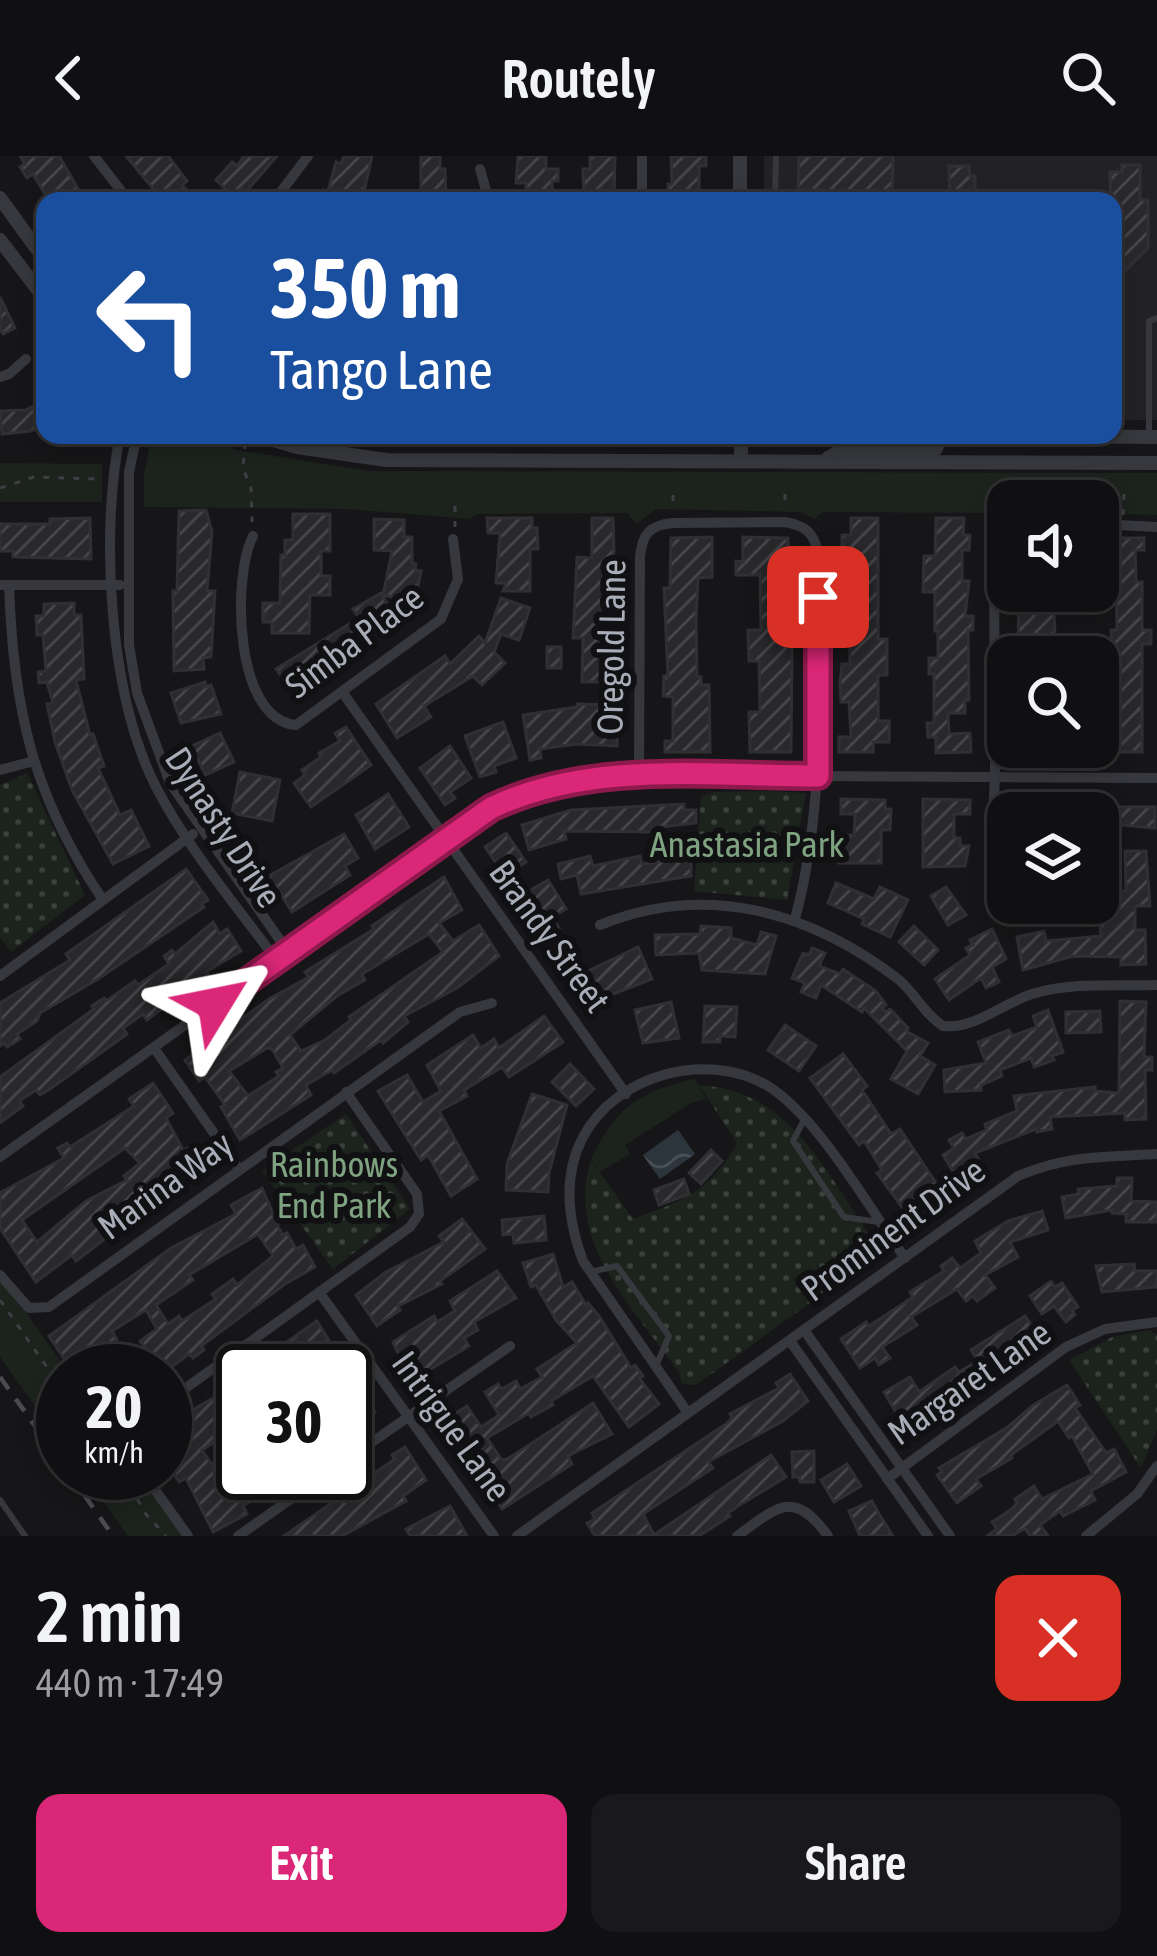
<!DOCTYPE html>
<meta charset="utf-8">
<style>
:root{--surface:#101012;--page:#19191b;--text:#f1f3f6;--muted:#9c9d9f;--line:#303032;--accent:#db2777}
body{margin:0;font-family:"Asap Condensed",sans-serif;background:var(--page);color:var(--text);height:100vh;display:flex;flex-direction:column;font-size:45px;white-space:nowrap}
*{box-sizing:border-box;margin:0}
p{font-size:39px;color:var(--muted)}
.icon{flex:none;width:66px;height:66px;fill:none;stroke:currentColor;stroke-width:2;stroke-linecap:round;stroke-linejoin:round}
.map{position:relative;height:1380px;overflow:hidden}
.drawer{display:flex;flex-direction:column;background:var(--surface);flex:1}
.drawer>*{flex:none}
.banner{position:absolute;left:36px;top:36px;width:1086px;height:252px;border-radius:24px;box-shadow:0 6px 18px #0003,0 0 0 3px var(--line);background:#1a4fa0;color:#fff;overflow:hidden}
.buttons{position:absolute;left:987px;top:324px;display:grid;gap:24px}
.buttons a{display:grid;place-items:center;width:132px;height:132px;border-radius:24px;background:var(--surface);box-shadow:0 6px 18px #0003,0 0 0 3px var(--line);font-size:60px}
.speed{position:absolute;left:36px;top:1188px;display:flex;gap:24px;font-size:60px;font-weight:700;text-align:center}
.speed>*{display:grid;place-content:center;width:156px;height:156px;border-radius:50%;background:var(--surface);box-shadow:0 6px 18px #0003,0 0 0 3px var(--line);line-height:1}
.speed small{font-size:30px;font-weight:400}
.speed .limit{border:6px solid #111;border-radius:18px;background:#fff;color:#111}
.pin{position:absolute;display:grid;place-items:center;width:102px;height:102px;color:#fff;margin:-51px;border-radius:24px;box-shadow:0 6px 18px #0006}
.me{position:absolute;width:132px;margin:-66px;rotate:55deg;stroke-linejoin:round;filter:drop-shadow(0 0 9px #0008)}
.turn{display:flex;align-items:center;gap:42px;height:252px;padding:0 36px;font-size:54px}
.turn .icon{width:156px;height:156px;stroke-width:2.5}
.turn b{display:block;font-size:84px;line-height:102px}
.round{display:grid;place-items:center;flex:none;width:126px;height:126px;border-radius:24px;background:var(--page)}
.summary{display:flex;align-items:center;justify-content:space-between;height:204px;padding:0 36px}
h1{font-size:72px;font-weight:600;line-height:90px}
.action{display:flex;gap:24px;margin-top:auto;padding:24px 36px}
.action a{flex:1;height:138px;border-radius:24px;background:var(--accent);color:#fff;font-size:48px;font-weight:600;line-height:138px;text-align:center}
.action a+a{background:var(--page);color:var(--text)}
header{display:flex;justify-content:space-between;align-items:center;height:156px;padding:0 36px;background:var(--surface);font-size:54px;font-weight:600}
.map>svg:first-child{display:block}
.built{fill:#222225}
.green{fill:#1c231d}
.park{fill:url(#park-dots)}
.water{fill:url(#water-waves)}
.building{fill:url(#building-hatch);stroke:#303034;stroke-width:3;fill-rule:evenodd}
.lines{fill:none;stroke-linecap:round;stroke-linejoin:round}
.path{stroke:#3d3f44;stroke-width:3;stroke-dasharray:6 9;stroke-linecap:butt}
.service{stroke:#37383d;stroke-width:6}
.minor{stroke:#37383d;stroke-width:10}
.tertiary{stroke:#37383d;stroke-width:14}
.rail{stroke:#4a4c52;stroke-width:4.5;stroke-dasharray:15 12;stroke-linecap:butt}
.route-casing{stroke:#8e194d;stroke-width:30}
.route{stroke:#db2777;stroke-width:21}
.labels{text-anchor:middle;stroke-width:12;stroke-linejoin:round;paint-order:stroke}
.street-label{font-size:36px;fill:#a8adb8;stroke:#111113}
.park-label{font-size:36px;fill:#7fa381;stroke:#111113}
</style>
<header><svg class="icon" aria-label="back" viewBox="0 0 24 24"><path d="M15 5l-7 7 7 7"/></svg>Routely<svg class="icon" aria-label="search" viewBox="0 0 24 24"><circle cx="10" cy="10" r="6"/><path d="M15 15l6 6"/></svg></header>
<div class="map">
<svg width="1157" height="1380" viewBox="0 0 1157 1380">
<defs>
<pattern id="park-dots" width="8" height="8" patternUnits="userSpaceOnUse" patternTransform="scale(3)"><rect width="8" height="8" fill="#1c231d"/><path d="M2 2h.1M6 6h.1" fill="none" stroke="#3a403c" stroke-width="1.8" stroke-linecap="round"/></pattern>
<pattern id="water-waves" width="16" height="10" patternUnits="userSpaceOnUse" patternTransform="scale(3)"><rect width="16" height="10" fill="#2c353c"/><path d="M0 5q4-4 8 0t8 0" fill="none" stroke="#485056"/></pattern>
<pattern id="building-hatch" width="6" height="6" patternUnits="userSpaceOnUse" patternTransform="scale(3)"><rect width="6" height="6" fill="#29292c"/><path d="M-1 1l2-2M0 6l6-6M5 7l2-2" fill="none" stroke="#454548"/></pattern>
</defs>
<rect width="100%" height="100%" fill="#161618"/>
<path class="built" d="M764,0H1157V264H1113V45H764Z"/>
<g class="green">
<path d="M152,279H203L236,294L369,315L1157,317V359L1098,357V345H1008V356L994,365L986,357L823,356L814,363L801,356L656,353L636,368L627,357L477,358L470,363L347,353L144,351V319Z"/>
<path d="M0,307L102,308V346H0Z"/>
<path d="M695,923L706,943L691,947L625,989L630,998L600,1016L591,1003C616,951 640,935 695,923Z"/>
<path d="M0,1119L67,1215H63V1289L0,1201Z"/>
<path d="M83,1317H139L183,1380H128Z"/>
</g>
<g class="park">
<path d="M27,617L85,739L11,796L0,781V629Z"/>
<path d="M769,635L806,637L787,744L694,735L701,641L714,636Z"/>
<path d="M699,929C790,934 824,1014 871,1081L880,1087L878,1098L696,1229L682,1228L679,1216C635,1154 564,1086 591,1004L633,1063C684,1044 709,1037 737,987Z"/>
<path d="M346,958L410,1053L333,1113L262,1015Z"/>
<path d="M1149,1174L1157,1179V1273L1141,1312L1069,1204L1112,1181Z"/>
</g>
<path class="water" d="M678,974L695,998L660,1023L643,999Z"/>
<g class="building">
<path d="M20,0H59L85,45H49L33,18L27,22L20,11L25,8Z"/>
<path d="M126,0H168L187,25L182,29L198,45H163Z"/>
<path d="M244,0H277L238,45L216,24L232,6L237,10Z"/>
<path d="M344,0H372L363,40L357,38L355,45H319L323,34L328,35L336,6L341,8Z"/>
<path d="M421,0H440V13H445L446,45H430V38H421Z"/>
<path d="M518,0H546V13H558V25H552V35H526V27H516Z"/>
<path d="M590,0H615L614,45H584L583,13H590Z"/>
<path d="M671,0H706V10H699V41L668,40V28H672Z"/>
<path d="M799,0H893L892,45H857V36L798,33Z"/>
<path d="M1122,9H1140V44H1148V92L1113,127L1110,16H1122Z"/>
<path d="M949,10H969L970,20H975V45H950Z"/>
<path d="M0,141L15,172L3,178L0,173Z"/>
<path d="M45,245V268L31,275L2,278L0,255L25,254Z"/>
<path d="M206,354L212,376L207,435H215L211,501L203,502L204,513L174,515L173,435H177L179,355Z"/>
<path d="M293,358H330V395H321V420H330V439H310L309,477H272V466H263V447H280L281,399H285V384H293Z"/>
<path d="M90,362L91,403L13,401V395H0V368H50V363Z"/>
<path d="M487,362H532V372H537L538,393H530V435H503L506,427H496L500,377H488Z"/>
<path d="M592,362H613L614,396L607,443H614L615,482L614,521H608V526H582L583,482H573L577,401L592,402Z"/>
<path d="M851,362H878V483H887V519H878V565H889V586H873V596H839V581H851L849,546H841L840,527L842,508H850V475L841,474V456H848V429H842V379H851Z"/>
<path d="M936,362H964L963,379H970L969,394H962V425H969L965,460H973V474H968L969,544H965V557H948L949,578L970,577L971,596L936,597V581H928L927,567H934V518H929V502H938V475H935V436H923L924,400H935Z"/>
<path d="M374,363L404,364V381H412V407L416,408L415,414L421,415L415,446L383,439L392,395L374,394Z"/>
<path d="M712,381V421L698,422L696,464L697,520L701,521V529H709L710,596H665V585H673V541L663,540L664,520H668L664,432H670L671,382Z"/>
<path d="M743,381L788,382V394H781L780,431H789L790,466H785L786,491H792L791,596H750L749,556H760L759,505H749L748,474H761L760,419H736V405L743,406Z"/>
<path d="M1098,382H1144V394H1135L1136,426H1142V474H1151V488H1142V596H1101L1098,536L1115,537L1111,474H1117L1116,419H1098Z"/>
<path d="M1025,435H1053L1056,501H1028V494H1018L1019,437Z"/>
<path d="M381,437L398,467L361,484L365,491L320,517L323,521L302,535L298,530L292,535L276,513L359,462L353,453Z"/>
<path d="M501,442L530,452L519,484L501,478L494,496L505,507L482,529L473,520L424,550L431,561L397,582L376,548L445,500L450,508L479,480L485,487Z"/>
<path d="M74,447V459H81L84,523L76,524L90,579L93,578L104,610L98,612L120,659L131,654L149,690L113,708L72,634L55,586L47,548L53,547L47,526L39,527L38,516L46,515L43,479H37L36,460H44V448Z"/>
<rect x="547" y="491" width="14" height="21"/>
<path d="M205,526V531L211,529L221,558L181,567L171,537Z"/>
<path d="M577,548L617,549V590L577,588L540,593L541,602L530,604L523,559L577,551Z"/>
<path d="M503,566L516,602L494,610L496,616L480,621L465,580Z"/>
<path d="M346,571L371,609L311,651L294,627L305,619L302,614L321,601L319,597L340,585L335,577Z"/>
<path d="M220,577L234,606L205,619L192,590Z"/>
<path d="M450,590L471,622L450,636L455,642L445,649L420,612Z"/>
<path d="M240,616L280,624L272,665L232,657Z"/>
<path d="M388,638L409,671L375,693L356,659Z"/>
<path d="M841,643L885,644V653H891L890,674H881V707H839V679H854L855,658H841Z"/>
<path d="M923,643L970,644V658H954V682H960V690H969L965,710L923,711Z"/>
<path d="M1019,643H1047V657H1020Z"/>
<path d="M684,648V654H696V667L652,672V676L564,675L566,683L529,694L522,669L571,654Z"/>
<path d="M1098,651H1155V672L1098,667Z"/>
<path d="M506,677L526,706L505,720L485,691Z"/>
<path d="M344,678L358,702L345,710L350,719L292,756L269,720Z"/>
<path d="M1125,695H1146L1150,750H1135V774H1145L1146,808L1121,809V801L1073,800L1023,814L1017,781L1044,775L1046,785L1101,780L1098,745H1104V735H1126Z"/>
<path d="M590,700L593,710L640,700L642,708L691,701V720L581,738L577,719L561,723L558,708Z"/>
<path d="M186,713L208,744L201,748L204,751L98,823L40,857L37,865L17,878L20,883L7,891L4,887L0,890V847L70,804L66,798Z"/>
<path d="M444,721L462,754L439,767L453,785L479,769L499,800L457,832L404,860L408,866L383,887L381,884L334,917L332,914L306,929L311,939L240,984L221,951L225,949L205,921L199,925L185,904L269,843L309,821L305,816L374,773L372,770ZM429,778L443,796L349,861L351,864L325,884L301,895L290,879L337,840L365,824L362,818ZM267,892L272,893L283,912L276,916L279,920L248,940L229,915Z"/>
<path d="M548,724L566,753L552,761L559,772L547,780L522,739Z"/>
<path d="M836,727L874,743L880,731L908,744L890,781L862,768L864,763L828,747Z"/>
<path d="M946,731L966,759L948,769L931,740Z"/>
<rect x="1040" y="747" width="37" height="11"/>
<path d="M213,766L220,778L227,773L241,795L206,816L208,818L147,864L143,858L123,872L127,878L50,933L40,939L36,934L19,945L23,950L0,967V921L94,853L92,850L104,842L106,845L135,825L138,829L169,808L164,800L172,794L175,798Z"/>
<path d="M701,770L731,772V782L757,789L761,776L776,780L765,818L702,814L699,797L656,799L655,779L700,778Z"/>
<path d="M914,770L938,794L924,809L899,786Z"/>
<path d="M992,773L1006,803L992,811L999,826L986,832L981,822L949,844L935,823L970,799L966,792L973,789L970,784Z"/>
<path d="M638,791L652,823L593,846L582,818Z"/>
<path d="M812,792L825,797L819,810L840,818L843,813L876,835L886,849L882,852L886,856L890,853L908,872L906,875L928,887L920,900L935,909L918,938L891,923L907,895L864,852L862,856L821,829L816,842L801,836L805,827L792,822L803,797L809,799Z"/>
<path d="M1120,845L1146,846L1144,901H1152V914H1145L1146,963L1125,964V957L1050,961L1052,973L1037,976L1036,973L975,997L980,1006L973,1010L979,1018L959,1025L943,999L954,992L949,984L962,977L966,983L987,974L985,968L1017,955L1014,940L1095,931V935L1119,937Z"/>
<path d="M671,846L679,882L643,887L635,854Z"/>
<path d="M705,850L737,851L735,881L720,880V886H703Z"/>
<path d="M1048,854L1063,896L1052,900L1054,904L1034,911L1031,902L1000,914L1002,920L981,929V934L945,936L944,914L986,907L978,886L1009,874L1012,880L1037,871L1033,860Z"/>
<path d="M1100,855L1101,876L1066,877V856Z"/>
<path d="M544,860L563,886L509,921L502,911L464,934L467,940L439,955L477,1023L451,1040L428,999L421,1004L378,935L407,919L423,946L441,935L427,909L473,879L481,892L494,883L499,892Z"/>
<path d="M785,869L816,890L799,915L768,894Z"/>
<path d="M843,898L867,930L862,934L891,978L900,973L948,1045L913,1066L877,1017L882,1014L864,985L859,989L810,922Z"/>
<path d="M570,908L594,933L576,950L552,926Z"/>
<path d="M153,927L173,957L166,962L183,994L192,990L204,1012L166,1032L169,1037L137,1057L138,1060L130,1066L127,1061L101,1076L106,1082L76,1105L72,1099L36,1126L0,1072V1037L64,1002L58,992L67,987L70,991L134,950L129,943ZM125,992L140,1007L124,1020L127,1024L86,1045L37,1086L22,1064Z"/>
<path d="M532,938L567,949L549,1017L548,1036L506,1034L507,1008Z"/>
<path d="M711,994L722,1005L701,1028L689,1017Z"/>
<path d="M1117,1022H1132L1131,1045L1157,1046V1066H1126V1058L1112,1057V1054L1066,1062L1062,1041L1079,1038L1078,1033L1117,1030Z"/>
<path d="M684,1023L689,1038L659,1049L654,1034Z"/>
<path d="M262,1032L282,1079L287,1077L296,1093L303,1089L315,1111L285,1128L201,1190L204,1194L193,1202L189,1198L166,1215H112L138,1201L135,1197L144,1190L140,1185L157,1173L146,1154L112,1175L117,1184L69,1210L49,1180L171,1092L236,1058L231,1049ZM258,1078L273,1100L237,1129L233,1123L212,1138L216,1143L182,1165L179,1160L168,1168L156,1149L193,1124L189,1119Z"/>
<path d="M1042,1055L1048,1074L1010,1086L1018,1101L985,1119L995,1132L977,1145L973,1140L966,1145L957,1133L911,1161L917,1169L882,1191L890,1202L879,1209L875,1202L860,1212L841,1183L866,1166L869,1170L913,1141L910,1136L944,1115L941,1110L952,1102L960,1112L981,1097L975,1085L1008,1065Z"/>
<path d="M544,1060L546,1084L514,1087L513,1078L503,1079L502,1064Z"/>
<path d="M462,1063L485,1093L440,1125L442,1128L398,1150L400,1154L377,1170L356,1139L386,1116L444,1086L439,1080Z"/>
<path d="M553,1098L563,1131L572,1126L586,1149L588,1147L599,1160L631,1212L635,1209L643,1220L639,1222L659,1248L629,1271L593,1220L551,1245L553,1249L531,1261L529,1257L487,1282L501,1303L506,1304L593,1247L612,1278L568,1300L572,1308L502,1353L490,1333L495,1329L475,1299L468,1304L443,1265L467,1250L481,1271L499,1259L485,1236L498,1228L502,1233L516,1225L520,1233L542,1221L537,1213L577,1187L556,1164L536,1129L531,1131L523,1107Z"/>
<path d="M1134,1108L1135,1115H1157V1131L1102,1136L1096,1110Z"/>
<path d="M497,1115L516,1142L474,1166L478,1174L464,1182L469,1190L411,1225L393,1186L434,1160L437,1166L455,1155L450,1145Z"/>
<path d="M1051,1125L1055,1131L1062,1127L1078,1151L1072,1154L1075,1159L1066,1166L1054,1150L1042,1158L1030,1140Z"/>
<path d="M1025,1160L1040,1181L1002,1204L1005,1210L941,1251L936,1244L914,1258L922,1271L909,1278L884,1236L910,1221L919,1236L955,1211L959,1216L978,1205L971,1194Z"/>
<path d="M317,1165L338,1199L309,1215H261L277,1204L274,1200L283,1194L281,1190Z"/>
<path d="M243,1216V1268L202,1294L220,1320L243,1304V1317H280L271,1323L275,1328L243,1350L247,1358L213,1376L186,1322L179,1326L168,1309L171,1307L165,1296V1270L220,1238L217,1233Z"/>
<path d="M790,1218L808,1245L783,1265L708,1306L713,1312L643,1358L654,1379L771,1299L786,1321L738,1350L728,1357L730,1360L699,1380H595L587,1367L595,1363L592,1357L726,1268L732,1262L730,1258L779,1232L776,1227Z"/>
<path d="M360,1223L375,1256L345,1271V1230Z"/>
<path d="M1067,1229L1080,1249L1075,1252L1106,1297L1114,1293L1126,1316L1091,1335L1095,1344L1063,1360L1060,1355L1040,1369L1048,1380H1030L1025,1372L1012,1380H987L997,1373L992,1366L1012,1353L1017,1347L1015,1343L1034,1330L1042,1343L1093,1318L1072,1280L1069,1282L1058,1265L1011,1299L1012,1302L976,1323L981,1330L957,1347L937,1319L942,1316L939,1312L1008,1271L1032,1250Z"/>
<path d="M405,1291L426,1324L403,1340L406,1345L342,1380H284L395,1303L392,1299Z"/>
<path d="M814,1295V1326H800L799,1321H793L792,1296Z"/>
<path d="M847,1308L861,1330L834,1346L821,1324Z"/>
<path d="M872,1345L879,1358L893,1380H860L849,1355Z"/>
<path d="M450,1350L467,1380H410L406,1373Z"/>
</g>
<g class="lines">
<g class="path">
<path d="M245,287L243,312L251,332L252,366"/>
<path d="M0,332L34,321L99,323"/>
<path d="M785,338V352"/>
<path d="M673,339V353"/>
<path d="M1032,345L1033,340"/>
<path d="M1123,359L1124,337"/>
<path d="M455,371V343"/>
<path d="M0,1144L63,1234"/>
<path d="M123,1317L145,1357L166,1380"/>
</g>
<g class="service">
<path d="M775,45L776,0"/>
<path d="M1149,278V165L1157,162"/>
<path d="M805,962L793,985L844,1061L879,1066"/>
<path d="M590,1116L617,1110L669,1180L656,1210"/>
<path d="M0,1344L25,1380"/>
</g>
<g class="minor">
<path d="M94,0L129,45"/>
<path d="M642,0V45"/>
<path d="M480,13L489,45"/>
<path d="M274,45L308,0"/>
<path d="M0,221L9,218L26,203"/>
<path d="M120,279C100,379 109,539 156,631C188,693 236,749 277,805"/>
<path d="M137,279L129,316V489L137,537L170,627L289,797"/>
<path d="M1098,368L1157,371"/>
<path d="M253,380C232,421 234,564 296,569L441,463L458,423L453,383"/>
<path d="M0,429H120"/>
<path d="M9,429C13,552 33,641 103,744"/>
<path d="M343,537L626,938"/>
<path d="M0,614L34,605"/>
<path d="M639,619L640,401C642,378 650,369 673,367L785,366C806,370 813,376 818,396C818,519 827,644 795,763"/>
<path d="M989,739L995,621L994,393L1008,373"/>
<path d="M600,769C706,726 809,755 898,823C915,837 924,858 943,870C976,873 1001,848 1032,838C1071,826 1117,830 1157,829"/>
<path d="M0,820L193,678"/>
<path d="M154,892L239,1013"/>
<path d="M0,1001L426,697C509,641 537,624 639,619L1157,622"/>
<path d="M0,1119L29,1152L49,1151L460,856L492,847"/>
<path d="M319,1136L494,1380"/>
<path d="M804,1174L950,1380"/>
<path d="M790,1185L928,1380"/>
<path d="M165,1247L410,1071L419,1058L417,1038L346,936"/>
<path d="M688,1257L583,1105C568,1065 562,1021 583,981C616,918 708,894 768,930C819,962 869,1052 905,1102"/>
<path d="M345,1305L510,1190"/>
<path d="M143,1317L188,1380"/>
<path d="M887,1323L1066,1191L1105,1173L1157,1166"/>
<path d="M238,1380L328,1317"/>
<path d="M517,1380L1018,1020C1068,999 1105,1001 1157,998"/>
<path d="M737,1380C778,1351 793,1332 828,1380"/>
<path d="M1086,1380L1137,1338L1157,1310"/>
</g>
<g class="tertiary">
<path d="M740,0V45"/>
<path d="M0,42L45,104"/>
<path d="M0,84L45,143"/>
<path d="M257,279L297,291L386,304L1157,307"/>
<path d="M385,279H437"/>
<path d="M741,279V304"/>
<path d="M943,279L1157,281"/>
<path d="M828,302L842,294H935L943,279"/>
</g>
<g class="rail">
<path d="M0,1221L63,1309"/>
<path d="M69,1317L113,1380"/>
</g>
</g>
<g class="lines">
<defs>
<path id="route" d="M215,848L491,652C591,604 710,620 818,620V441"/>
</defs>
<use href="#route" class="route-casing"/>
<use href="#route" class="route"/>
</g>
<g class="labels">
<g class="street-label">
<text transform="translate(354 485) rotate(-37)" y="13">Simba Place</text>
<text transform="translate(611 491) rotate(-89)" y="13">Oregold Lane</text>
<text transform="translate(224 671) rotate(57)" y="13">Dynasty Drive</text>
<text transform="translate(550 780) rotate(54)" y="13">Brandy Street</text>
<text transform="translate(165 1029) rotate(-36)" y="13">Marina Way</text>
<text transform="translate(893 1073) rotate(-36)" y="13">Prominent Drive</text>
<text transform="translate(969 1226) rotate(-35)" y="13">Margaret Lane</text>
<text transform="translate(452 1270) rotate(54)" y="13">Intrigue Lane</text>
</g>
<g class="park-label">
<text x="747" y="701">Anastasia Park</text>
<text x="334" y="1021">Rainbows<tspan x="334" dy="41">End Park</tspan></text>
</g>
</g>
</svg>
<div class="buttons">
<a><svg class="icon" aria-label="sound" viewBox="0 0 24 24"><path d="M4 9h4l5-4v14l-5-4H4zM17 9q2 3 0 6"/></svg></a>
<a><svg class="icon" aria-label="search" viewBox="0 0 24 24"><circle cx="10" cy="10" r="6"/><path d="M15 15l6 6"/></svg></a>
<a><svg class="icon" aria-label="layers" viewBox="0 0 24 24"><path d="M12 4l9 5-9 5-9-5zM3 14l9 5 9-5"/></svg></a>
</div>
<div class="speed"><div>20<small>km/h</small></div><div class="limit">30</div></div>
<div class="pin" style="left:818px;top:441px;background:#d93025"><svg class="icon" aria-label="arrive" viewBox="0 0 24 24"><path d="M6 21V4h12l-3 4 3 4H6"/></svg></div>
<svg class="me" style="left:215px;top:848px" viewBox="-20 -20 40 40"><path d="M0-17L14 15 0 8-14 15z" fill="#db2777" stroke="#fff" stroke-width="4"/></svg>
<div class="banner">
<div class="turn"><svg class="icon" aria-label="left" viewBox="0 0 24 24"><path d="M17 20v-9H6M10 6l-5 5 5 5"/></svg><div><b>350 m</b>Tango Lane</div></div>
</div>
</div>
<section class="drawer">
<div class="summary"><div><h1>2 min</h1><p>440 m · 17:49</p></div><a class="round" style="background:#d93025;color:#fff"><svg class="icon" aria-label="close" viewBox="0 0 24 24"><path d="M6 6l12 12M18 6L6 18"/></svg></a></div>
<div class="action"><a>Exit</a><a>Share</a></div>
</section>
